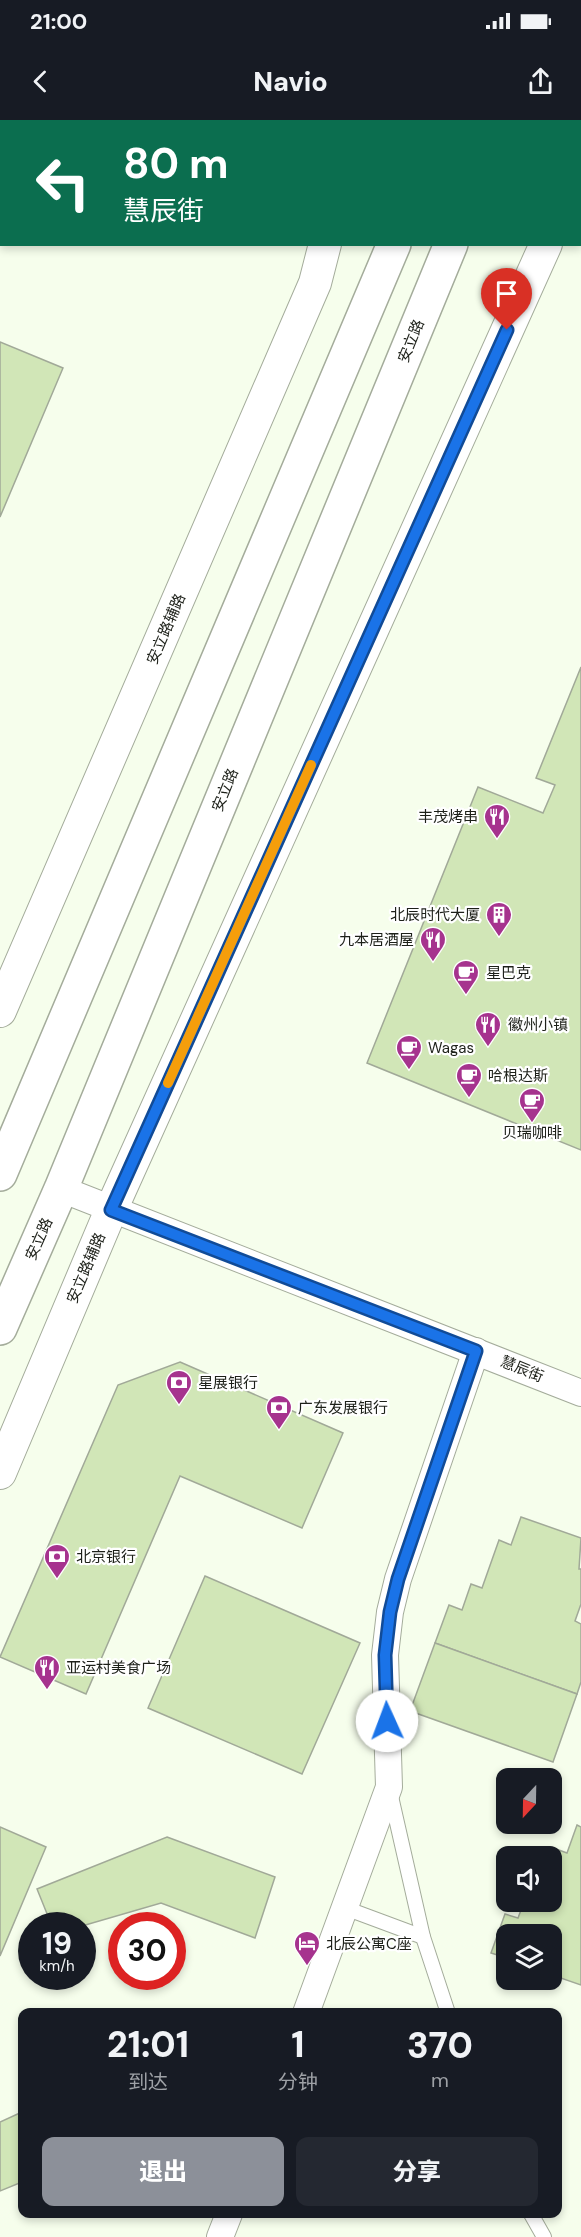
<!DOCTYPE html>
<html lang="zh">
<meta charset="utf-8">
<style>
:root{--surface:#171b24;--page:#242831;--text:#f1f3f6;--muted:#9ea1a6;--accent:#8c9099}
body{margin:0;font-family:"DM Sans","Noto Sans SC",sans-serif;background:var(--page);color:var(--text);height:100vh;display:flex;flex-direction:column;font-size:22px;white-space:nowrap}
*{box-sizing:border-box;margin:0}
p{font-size:20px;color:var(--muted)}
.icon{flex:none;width:33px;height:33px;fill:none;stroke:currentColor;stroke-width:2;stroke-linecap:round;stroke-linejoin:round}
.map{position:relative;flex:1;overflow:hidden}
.drawer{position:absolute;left:18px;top:1888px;width:544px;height:210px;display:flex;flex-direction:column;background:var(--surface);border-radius:12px;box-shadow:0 3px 9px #0003}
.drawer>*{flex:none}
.top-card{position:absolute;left:0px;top:0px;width:582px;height:126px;box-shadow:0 3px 9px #0003;background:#0b6e4f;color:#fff;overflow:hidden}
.needle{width:39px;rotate:202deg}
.buttons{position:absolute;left:496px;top:1648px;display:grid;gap:12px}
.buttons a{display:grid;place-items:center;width:66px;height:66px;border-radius:12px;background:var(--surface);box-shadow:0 3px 9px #0003;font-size:30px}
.speed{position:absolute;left:18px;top:1792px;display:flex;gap:12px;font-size:30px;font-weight:700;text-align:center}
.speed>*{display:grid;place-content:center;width:78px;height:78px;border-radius:50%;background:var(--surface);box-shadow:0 3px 9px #0003;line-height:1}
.speed small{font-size:15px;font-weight:400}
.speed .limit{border:9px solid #d22;background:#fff;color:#111}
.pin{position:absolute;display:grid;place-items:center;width:51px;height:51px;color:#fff;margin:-62px -26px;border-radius:50% 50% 50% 0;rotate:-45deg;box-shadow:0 0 6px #0007}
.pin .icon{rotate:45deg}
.me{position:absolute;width:66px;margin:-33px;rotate:358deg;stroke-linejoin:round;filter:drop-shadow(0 0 4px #0008)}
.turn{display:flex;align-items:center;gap:21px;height:126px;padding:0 24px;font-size:27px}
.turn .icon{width:78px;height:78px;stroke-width:2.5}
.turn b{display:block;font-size:42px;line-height:51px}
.eta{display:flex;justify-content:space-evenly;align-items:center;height:102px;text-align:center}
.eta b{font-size:36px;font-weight:800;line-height:42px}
.action{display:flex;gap:12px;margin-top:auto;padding:12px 24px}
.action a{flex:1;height:69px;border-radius:12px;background:var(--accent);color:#fff;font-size:24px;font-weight:800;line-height:69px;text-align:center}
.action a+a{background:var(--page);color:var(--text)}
.status{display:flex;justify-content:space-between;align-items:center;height:42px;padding:0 30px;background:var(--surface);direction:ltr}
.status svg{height:16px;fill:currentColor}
header{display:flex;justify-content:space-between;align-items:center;height:78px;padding:0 24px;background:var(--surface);font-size:27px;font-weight:800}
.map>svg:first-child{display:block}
.green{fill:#c1ceb2}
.building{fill:#d1e6b7;stroke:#a1a998;stroke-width:1.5}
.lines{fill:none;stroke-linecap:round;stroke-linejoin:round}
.service-casing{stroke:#a4ac9b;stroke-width:16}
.minor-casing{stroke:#a4ac9b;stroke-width:28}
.tertiary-casing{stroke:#a4ac9b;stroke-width:34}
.primary-casing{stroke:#a4ac9b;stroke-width:36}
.trunk-casing{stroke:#a4ac9b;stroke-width:36}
.service{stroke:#fff;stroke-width:14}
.minor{stroke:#fff;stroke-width:26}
.tertiary{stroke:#fff;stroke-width:32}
.primary{stroke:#fff;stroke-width:33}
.trunk{stroke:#fff;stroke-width:33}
.route-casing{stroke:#114b97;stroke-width:15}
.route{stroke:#1a73e8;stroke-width:10}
.slow{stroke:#f59e0b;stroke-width:10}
.labels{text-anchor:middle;stroke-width:4.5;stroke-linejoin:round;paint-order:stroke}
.street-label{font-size:15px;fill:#1d2019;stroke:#fff}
.poi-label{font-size:15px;fill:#1d2019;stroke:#fff;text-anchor:start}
</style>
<div class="status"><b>21:00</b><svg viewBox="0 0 49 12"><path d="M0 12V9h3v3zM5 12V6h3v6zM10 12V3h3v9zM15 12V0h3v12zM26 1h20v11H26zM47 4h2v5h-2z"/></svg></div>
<header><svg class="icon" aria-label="back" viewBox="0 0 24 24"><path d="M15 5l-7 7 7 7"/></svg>Navio<svg class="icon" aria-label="share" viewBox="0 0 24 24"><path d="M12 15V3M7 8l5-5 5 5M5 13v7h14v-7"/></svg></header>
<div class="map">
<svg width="581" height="2117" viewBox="0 0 581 2117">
<rect width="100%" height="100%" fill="#f6feec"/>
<path class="green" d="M0,0H80L2,2L1,46Z"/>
<g class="building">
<path d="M0,222L63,248L0,397Z"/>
<path d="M581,547V1030L367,943L478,667L543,693L555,665L536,658Z"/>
<path d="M180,1242L343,1313L302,1408L180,1356L86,1574L0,1537L118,1265Z"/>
<path d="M521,1397L581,1418L579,1449H581V1484L575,1501L581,1504V1562L577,1574L435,1523L449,1485L462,1490L471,1464L482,1468L499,1420L511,1425Z"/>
<path d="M205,1456L360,1523L302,1654L148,1588Z"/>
<path d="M435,1523L577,1574L553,1642L410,1591Z"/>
<path d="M577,1705L581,1707V1865L552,1855V1815H507V1838L491,1833L505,1794L518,1798L524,1782H552V1739L556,1729L567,1733Z"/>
<path d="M0,1707L46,1727L0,1836Z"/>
<path d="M167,1717L275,1757L255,1818L161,1783L82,1806H52L37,1769Z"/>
<path d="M22,1992V2062L0,2071V2002Z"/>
</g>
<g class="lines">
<defs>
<g id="service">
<path d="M390,1672L423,1817L448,1893"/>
<path d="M345,1788L423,1817"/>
<path d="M531,2094L544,2117"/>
</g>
<g id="minor">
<path d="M61,1069L581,1273"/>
<path d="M306,1893L389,1667L385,1535L390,1492L398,1459L476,1231"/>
<path d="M220,2117L229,2094"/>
</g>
<g id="tertiary">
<path d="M357,2V0"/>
<path d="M580,46L581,45"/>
<path d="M0,891L315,163L325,124"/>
<path d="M0,1353L111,1090L546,124"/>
</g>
<g id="primary">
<path d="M505,2V0"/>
<path d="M0,1054L394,124"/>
<path d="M0,1208L61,1069L451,124"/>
</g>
<g id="trunk">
<path d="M439,0V2"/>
<path d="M548,2L551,0"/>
</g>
</defs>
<use href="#service" class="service-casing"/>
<use href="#minor" class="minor-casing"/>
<use href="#tertiary" class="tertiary-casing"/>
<use href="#primary" class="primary-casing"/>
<use href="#trunk" class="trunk-casing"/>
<use href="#service" class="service"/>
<use href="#minor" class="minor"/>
<use href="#tertiary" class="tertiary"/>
<use href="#primary" class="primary"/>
<use href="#trunk" class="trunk"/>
</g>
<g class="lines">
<defs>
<path id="route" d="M387,1601L385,1535L390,1492L398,1459L476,1231L111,1090L507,210"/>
</defs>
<use href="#route" class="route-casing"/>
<use href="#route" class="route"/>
<path class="slow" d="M168,963L311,645"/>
</g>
<defs>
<symbol id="restaurant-pin" viewBox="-11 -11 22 30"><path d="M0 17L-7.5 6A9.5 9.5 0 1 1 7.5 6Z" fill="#a6338e" stroke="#fff"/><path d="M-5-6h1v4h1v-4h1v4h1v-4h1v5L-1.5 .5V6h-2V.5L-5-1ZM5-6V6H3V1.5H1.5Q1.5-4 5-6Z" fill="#fff"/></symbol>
<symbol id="building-pin" viewBox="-11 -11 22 30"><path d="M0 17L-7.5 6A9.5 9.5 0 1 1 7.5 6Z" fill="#a6338e" stroke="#fff"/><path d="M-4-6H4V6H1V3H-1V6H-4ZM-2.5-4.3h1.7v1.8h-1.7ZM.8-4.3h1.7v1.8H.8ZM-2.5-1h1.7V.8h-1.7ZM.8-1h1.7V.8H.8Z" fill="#fff"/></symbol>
<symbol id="cafe-pin" viewBox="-11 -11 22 30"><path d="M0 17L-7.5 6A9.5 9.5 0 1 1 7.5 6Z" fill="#a6338e" stroke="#fff"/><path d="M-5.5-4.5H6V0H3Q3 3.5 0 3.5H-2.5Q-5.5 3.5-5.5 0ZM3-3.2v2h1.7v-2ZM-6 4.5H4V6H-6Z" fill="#fff"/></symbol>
<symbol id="bank-pin" viewBox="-11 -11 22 30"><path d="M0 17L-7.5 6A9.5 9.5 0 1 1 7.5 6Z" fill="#a6338e" stroke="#fff"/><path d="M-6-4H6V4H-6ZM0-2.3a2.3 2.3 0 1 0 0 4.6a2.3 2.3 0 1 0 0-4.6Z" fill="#fff"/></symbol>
<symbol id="hotel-pin" viewBox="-11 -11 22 30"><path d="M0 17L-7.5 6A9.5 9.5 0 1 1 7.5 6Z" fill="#a6338e" stroke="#fff"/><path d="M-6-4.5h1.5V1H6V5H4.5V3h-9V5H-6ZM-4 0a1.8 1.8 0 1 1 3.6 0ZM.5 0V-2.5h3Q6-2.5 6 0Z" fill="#fff"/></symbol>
</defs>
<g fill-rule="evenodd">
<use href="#restaurant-pin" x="482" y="682" width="30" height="40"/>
<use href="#building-pin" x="484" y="780" width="30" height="40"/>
<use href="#restaurant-pin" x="418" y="805" width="30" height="40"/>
<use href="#cafe-pin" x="451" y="838" width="30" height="40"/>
<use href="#restaurant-pin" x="473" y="890" width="30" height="40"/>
<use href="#cafe-pin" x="394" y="913" width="30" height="40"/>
<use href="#cafe-pin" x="454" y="941" width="30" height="40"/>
<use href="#cafe-pin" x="517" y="966" width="30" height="40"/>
<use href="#bank-pin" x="164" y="1248" width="30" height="40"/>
<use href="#bank-pin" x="264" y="1273" width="30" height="40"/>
<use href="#bank-pin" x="42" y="1422" width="30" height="40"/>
<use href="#restaurant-pin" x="32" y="1533" width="30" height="40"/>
<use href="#hotel-pin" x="292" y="1809" width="30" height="40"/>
</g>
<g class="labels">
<g class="street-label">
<text transform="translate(411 221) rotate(-68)" y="5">安立路</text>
<text transform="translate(166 509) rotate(-67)" y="5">安立路辅路</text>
<text transform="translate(225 670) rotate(-68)" y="5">安立路</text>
<text transform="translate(39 1119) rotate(-66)" y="5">安立路</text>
<text transform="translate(86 1148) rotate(-67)" y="5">安立路辅路</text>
<text transform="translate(522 1249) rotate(22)" y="5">慧辰街</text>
</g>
<g class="poi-label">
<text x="478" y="702" text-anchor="end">丰茂烤串</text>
<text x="480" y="800" text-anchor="end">北辰时代大厦</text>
<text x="414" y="825" text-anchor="end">九本居酒屋</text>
<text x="486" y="858">星巴克</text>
<text x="508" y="910">徽州小镇</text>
<text x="428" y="933">Wagas</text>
<text x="488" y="961">哈根达斯</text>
<text x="532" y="1018" text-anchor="middle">贝瑞咖啡</text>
<text x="198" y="1268">星展银行</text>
<text x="298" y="1293">广东发展银行</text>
<text x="76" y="1442">北京银行</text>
<text x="66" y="1553">亚运村美食广场</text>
<text x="326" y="1829">北辰公寓C座</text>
</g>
</g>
</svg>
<div class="buttons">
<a><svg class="needle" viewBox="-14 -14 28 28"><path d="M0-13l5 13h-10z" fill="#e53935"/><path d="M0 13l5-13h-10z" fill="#9ea1a6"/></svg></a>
<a><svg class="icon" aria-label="sound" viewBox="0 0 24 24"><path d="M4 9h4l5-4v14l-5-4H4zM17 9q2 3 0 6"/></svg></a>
<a><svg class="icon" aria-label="layers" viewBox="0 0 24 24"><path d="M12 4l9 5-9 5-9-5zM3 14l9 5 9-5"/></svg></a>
</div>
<div class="speed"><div>19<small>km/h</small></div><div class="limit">30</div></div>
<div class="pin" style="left:507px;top:210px;background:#d93025"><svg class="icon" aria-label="arrive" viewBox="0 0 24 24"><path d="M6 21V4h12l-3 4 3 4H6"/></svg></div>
<svg class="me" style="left:387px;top:1601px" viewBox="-20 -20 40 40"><circle r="19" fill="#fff"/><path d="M0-13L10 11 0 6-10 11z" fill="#1a73e8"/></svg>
<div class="top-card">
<div class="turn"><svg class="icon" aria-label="left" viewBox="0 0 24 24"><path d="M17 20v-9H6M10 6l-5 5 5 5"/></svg><div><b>80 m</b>慧辰街</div></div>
</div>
<section class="drawer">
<div class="eta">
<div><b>21:01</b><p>到达</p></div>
<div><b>1</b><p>分钟</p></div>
<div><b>370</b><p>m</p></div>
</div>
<div class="action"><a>退出</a><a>分享</a></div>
</section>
</div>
